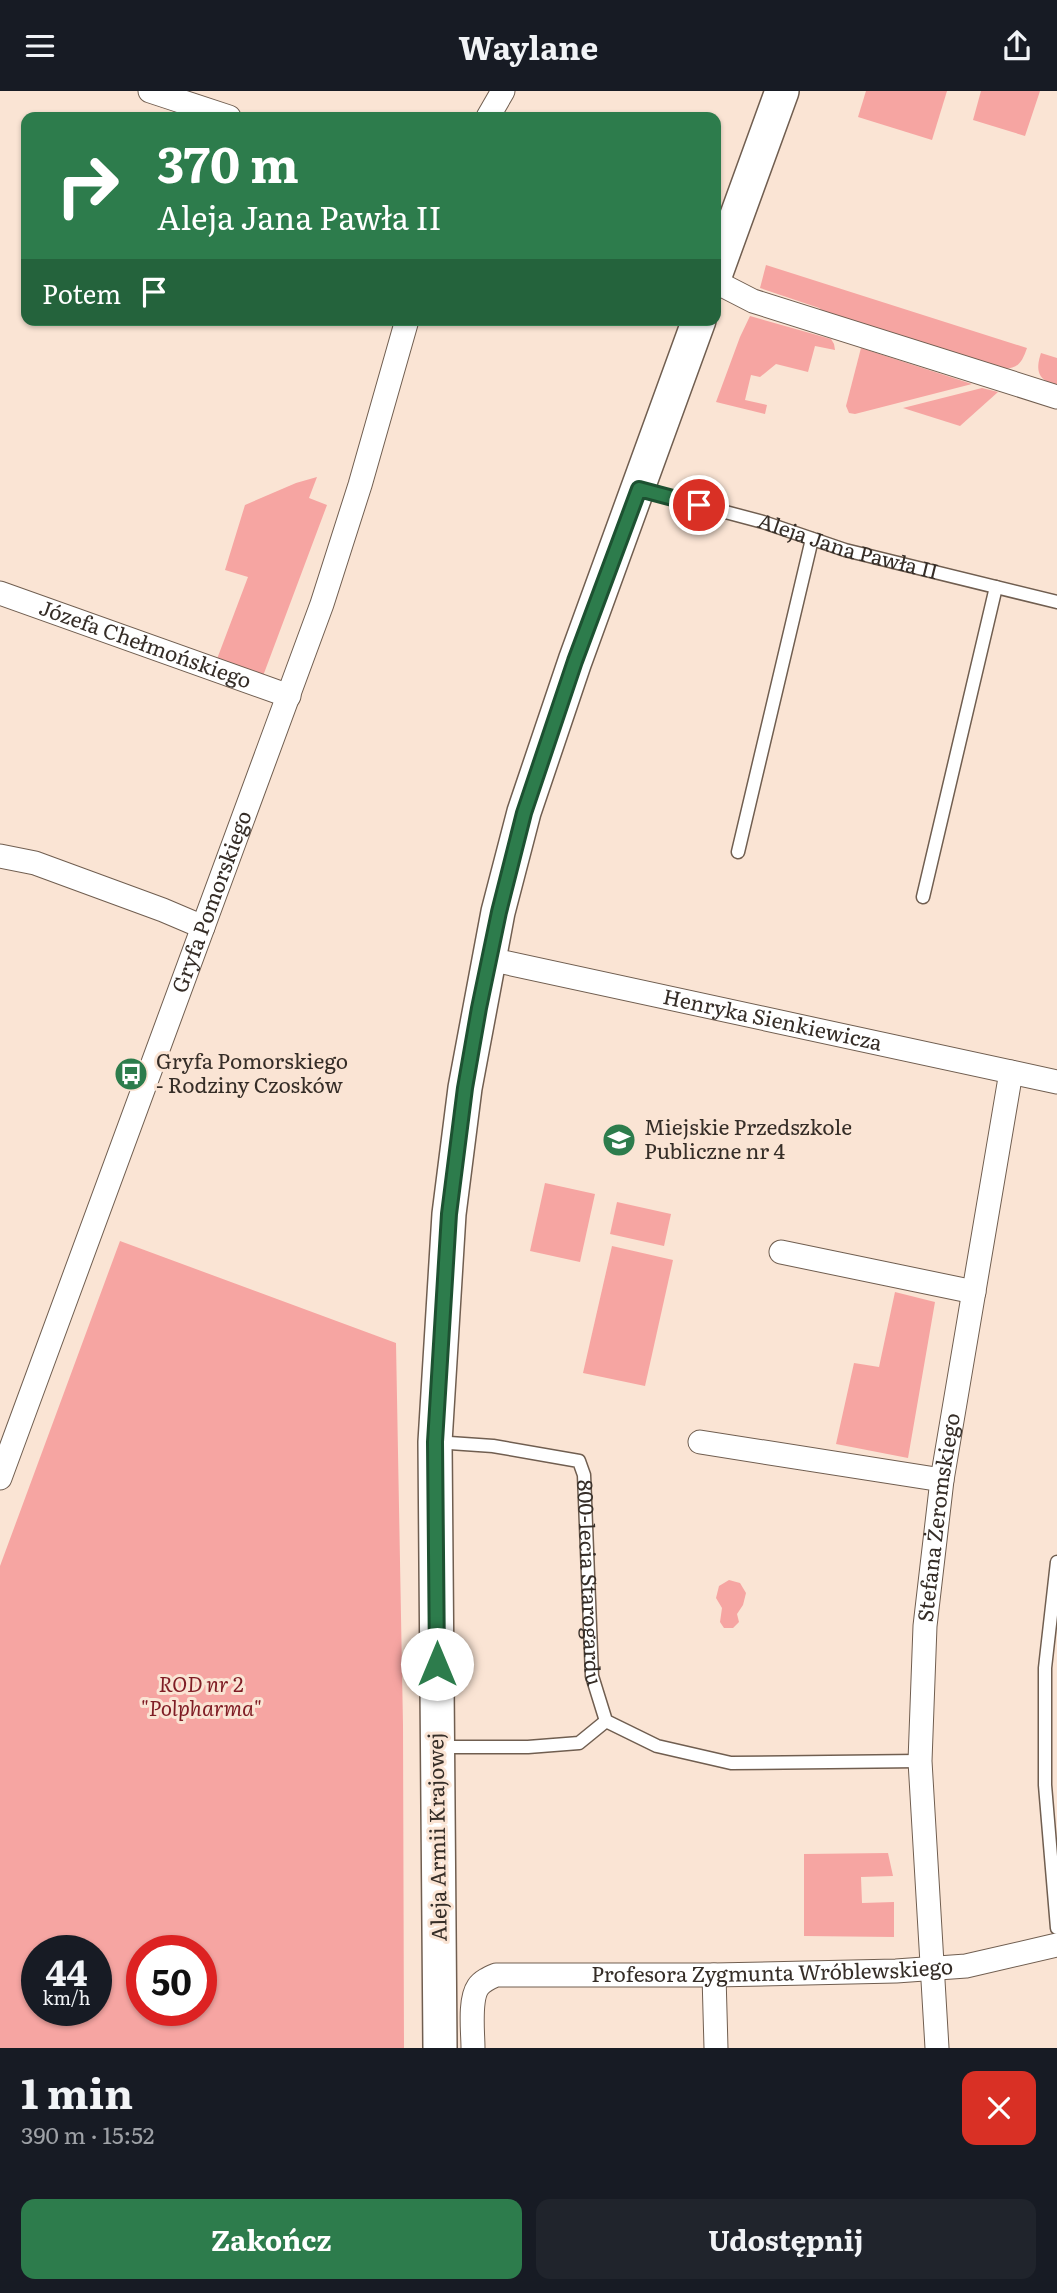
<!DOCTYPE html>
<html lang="pl">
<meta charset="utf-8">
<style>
:root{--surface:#171b24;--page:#20242c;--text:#f1f3f6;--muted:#9ea1a6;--accent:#2d7c4c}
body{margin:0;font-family:Literata,serif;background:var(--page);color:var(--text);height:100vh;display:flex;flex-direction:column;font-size:26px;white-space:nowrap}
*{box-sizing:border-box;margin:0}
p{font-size:23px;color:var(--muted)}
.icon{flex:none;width:38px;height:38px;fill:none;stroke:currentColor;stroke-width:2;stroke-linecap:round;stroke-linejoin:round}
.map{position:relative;height:1957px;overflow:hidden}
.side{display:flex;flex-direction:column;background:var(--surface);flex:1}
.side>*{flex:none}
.banner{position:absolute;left:21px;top:21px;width:700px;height:214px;border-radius:14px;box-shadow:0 2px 5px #0004;background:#2d7c4c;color:#fff;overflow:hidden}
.speed{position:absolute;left:21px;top:1844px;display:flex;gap:14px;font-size:35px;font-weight:700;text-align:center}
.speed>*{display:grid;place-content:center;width:91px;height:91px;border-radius:50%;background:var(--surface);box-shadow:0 2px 5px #0004;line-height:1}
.speed small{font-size:18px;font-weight:400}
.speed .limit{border:10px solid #d22;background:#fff;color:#111}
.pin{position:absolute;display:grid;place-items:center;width:60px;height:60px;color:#fff;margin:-30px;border:4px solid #fff;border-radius:50%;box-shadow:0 2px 7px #0007}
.me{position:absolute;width:77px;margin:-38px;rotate:0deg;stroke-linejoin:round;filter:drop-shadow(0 0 5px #0008)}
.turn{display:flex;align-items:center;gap:24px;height:147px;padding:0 21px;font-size:32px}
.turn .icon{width:91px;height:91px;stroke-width:2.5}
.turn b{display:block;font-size:49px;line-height:60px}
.then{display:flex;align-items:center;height:66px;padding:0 21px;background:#0003;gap:14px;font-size:26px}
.round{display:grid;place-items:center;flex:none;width:74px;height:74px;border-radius:14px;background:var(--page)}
.headline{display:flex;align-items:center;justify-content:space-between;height:119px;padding:0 21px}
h1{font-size:42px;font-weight:700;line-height:52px}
.primary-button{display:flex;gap:14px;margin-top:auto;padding:14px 21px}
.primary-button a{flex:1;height:80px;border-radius:14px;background:var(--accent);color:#fff;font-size:28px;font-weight:700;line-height:80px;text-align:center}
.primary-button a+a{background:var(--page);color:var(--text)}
header{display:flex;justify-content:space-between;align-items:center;height:91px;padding:0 21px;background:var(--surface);font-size:32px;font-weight:700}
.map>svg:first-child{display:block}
.green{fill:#f6a5a2;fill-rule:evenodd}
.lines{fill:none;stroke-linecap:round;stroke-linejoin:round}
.lane-casing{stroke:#705e50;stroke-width:15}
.street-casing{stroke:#705e50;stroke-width:25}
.secondary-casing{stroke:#705e50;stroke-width:36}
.lane{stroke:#fff;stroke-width:12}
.street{stroke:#fff;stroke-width:23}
.secondary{stroke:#fff;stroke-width:33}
.route-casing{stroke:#1d5131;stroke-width:18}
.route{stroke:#2d7c4c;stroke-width:12}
.labels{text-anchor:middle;stroke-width:6;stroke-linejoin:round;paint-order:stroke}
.street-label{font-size:21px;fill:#352d27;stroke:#fae4d4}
.poi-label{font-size:21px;fill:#352d27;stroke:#fae4d4;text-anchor:start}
.park-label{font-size:21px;font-style:italic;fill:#7f1c24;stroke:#fae4d4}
</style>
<header><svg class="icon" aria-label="menu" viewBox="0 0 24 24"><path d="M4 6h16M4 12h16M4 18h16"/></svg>Waylane<svg class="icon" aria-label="share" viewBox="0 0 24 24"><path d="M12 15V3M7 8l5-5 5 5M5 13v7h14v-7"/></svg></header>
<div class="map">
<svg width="1057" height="1957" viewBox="0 0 1057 1957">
<rect width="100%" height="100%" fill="#fae4d4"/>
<g class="green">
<path d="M866,0H947L932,49L858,26Z"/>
<path d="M981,0H1040L1025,45L973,29Z"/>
<path d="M766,174L1027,257C1022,271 1019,277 1004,278L823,220L819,217L760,197Z"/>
<path d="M750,225L831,248L834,253L835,259L815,255L808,281L776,273L760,286L751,284L745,309L767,314L765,323L716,311L740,246Z"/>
<path d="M861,257L972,293L855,323L849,322L846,315Z"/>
<path d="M1041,262L1057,267V295C1038,289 1035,280 1041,262Z"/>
<path d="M982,297L998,301L960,335L903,317Z"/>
<path d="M317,386L309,407L327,414L263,585L217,568L248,486L225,479L245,414L296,392Z"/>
<path d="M545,1092L595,1103L580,1171L530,1160Z"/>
<path d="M617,1111L671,1123L664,1155L610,1143Z"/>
<path d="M120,1150L396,1252L403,1634L404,1957H0V1475ZM37,1860H96V1920H37ZM142,1860H201V1920H142Z"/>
<path d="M612,1155L673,1169L645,1295L583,1282Z"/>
<path d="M895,1201L935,1211L908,1367L836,1353L854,1272L879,1276Z"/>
<path d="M729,1489L740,1492L746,1502L743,1514L737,1523L739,1531L733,1537H724L720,1531L722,1517L716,1507L719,1495Z"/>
<path d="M888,1762L893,1785L861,1786L862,1812L894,1811V1846L804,1845V1763Z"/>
</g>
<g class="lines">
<defs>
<g id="lane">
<path id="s1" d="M639,398L763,431L845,459L1057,511"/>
<path d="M738,761L812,448"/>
<path d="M923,806L996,496"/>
<path id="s2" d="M435,1351L493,1355L579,1370L584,1384L592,1585L606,1630L657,1655L731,1672L920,1670"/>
<path d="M1057,1471L1045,1577V1694L1057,1837"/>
<path d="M439,1656H528L579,1652L606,1630"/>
</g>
<g id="street">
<path d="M150,0L229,26"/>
<path d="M488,26L503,0"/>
<path d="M716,191L753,210L1057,306"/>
<path id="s3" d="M0,502L289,605"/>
<path d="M0,765L35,772L163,819L203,836"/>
<path id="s4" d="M489,868L1057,991"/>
<path d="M781,1161L974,1201"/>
<path d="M700,1351L942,1389"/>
<path id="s5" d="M0,1387L322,513L360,394L407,229"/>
<path d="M714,1884L716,1957"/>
<path id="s6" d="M473,1957C473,1942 469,1909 478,1896C482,1890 489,1887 496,1884H714L896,1880L966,1875L1057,1854"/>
<path id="s7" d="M937,1957L920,1670L925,1535L942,1389L1011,981"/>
</g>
<g id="secondary">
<path d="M716,182L782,0"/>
<path d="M440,1957L435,1351L449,1123L465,997L498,821L524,721L575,570L699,229"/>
</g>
</defs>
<use href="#lane" class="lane-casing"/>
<use href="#street" class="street-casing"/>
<use href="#secondary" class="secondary-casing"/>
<use href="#lane" class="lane"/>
<use href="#street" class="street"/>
<use href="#secondary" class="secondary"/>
</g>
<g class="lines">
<defs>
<path id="route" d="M437,1573L435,1351L449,1123L465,997L479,917L499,821L524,722L575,570L639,398L699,414"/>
</defs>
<use href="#route" class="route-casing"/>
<use href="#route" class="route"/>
</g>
<defs>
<symbol id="bus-disc" viewBox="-11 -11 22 22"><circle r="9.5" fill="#2d7c4c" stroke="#fae4d4"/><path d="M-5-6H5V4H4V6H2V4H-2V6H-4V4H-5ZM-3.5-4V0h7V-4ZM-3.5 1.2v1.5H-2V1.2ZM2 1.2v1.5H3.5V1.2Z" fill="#fff"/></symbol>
<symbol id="school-disc" viewBox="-11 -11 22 22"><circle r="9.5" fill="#2d7c4c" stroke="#fae4d4"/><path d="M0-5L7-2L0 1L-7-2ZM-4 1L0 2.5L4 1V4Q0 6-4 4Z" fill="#fff"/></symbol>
</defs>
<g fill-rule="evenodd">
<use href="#bus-disc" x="112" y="964" width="38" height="38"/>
<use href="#school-disc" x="600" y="1030" width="38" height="38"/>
</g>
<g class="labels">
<g class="street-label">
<text dy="7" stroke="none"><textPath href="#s1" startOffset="217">Aleja Jana Pawła II</textPath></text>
<text dy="7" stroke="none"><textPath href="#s3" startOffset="154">Józefa Chełmońskiego</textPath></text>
<text dy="7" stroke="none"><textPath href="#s5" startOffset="614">Gryfa Pomorskiego</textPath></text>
<text dy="7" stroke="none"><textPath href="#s4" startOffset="290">Henryka Sienkiewicza</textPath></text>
<text dy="7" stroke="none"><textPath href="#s7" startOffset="532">Stefana Żeromskiego</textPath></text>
<text dy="7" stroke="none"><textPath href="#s2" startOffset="268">800-lecia Starogardu</textPath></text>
<text transform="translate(438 1746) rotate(-91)" y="7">Aleja Armii Krajowej</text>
<text dy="7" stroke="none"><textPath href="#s6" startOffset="360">Profesora Zygmunta Wróblewskiego</textPath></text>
</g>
<g class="poi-label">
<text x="156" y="978">Gryfa Pomorskiego<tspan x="156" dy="24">- Rodziny Czosków</tspan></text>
<text x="644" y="1044">Miejskie Przedszkole<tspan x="644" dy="24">Publiczne nr 4</tspan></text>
</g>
<g class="park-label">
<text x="201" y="1601">ROD nr 2<tspan x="201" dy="24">"Polpharma"</tspan></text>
</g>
</g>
</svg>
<div class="speed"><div>44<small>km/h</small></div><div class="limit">50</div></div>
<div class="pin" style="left:699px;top:414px;background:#d93025"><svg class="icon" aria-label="arrive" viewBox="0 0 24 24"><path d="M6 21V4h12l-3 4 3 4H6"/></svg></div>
<svg class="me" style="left:437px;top:1573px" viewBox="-20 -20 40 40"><circle r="19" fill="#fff"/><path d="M0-13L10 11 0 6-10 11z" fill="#2d7c4c"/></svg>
<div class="banner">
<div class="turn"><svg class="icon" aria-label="right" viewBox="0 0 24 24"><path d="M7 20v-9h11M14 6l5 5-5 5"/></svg><div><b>370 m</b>Aleja Jana Pawła II</div></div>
<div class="then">Potem<svg class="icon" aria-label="arrive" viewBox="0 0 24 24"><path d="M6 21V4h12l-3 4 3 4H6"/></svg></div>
</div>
</div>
<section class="side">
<div class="headline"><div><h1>1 min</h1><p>390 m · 15:52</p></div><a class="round" style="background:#d93025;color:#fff"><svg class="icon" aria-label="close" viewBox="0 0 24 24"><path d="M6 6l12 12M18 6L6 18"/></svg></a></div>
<div class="primary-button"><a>Zakończ</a><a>Udostępnij</a></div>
</section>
